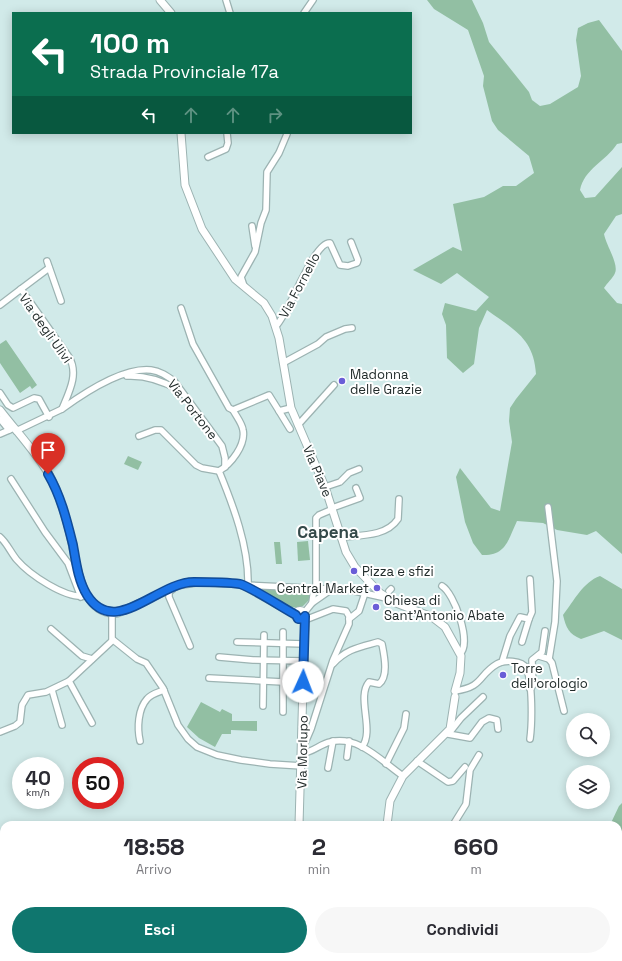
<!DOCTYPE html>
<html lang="it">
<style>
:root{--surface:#fff;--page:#f7f7f7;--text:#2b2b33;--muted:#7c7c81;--accent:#0f766e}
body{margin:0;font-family:"Space Grotesk",sans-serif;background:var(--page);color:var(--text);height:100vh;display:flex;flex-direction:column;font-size:15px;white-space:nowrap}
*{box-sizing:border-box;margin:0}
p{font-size:13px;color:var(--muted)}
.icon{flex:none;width:22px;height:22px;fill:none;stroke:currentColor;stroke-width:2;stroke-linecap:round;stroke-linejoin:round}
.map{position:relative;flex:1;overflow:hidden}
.details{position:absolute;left:0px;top:821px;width:622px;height:140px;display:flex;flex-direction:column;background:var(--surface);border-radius:12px 12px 0 0;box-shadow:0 2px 10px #0003}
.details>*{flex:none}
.hud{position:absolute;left:12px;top:12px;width:400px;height:122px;border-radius:0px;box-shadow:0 2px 10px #0003;background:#0b6e4f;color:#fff;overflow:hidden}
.controls{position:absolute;left:566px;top:713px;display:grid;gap:8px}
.controls a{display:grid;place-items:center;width:44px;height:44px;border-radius:50%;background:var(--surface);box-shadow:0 2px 10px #0003;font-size:20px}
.speed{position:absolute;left:12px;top:757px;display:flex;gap:8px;font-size:20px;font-weight:700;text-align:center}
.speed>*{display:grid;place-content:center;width:52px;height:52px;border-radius:50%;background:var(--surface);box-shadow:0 2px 10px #0003;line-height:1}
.speed small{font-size:10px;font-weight:400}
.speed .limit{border:6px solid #d22;background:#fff;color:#111}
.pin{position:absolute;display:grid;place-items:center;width:34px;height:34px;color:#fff;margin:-41px -17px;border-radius:50% 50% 50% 0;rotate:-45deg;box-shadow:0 0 4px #0007}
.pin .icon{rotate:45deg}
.me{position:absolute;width:44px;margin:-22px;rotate:2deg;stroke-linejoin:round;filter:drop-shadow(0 0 3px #0008)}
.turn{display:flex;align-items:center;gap:14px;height:84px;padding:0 12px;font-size:18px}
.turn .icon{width:52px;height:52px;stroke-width:2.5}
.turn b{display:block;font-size:28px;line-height:34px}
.lanes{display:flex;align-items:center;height:38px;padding:0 12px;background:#0003;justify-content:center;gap:20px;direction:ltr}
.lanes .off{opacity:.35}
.eta{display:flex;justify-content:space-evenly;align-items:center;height:68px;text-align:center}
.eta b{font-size:24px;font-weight:700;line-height:28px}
.primary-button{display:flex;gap:8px;margin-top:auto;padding:8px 12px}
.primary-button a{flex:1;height:46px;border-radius:24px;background:var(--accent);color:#fff;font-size:16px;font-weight:700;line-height:46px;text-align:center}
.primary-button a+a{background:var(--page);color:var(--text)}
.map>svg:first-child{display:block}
.green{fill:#92bfa3}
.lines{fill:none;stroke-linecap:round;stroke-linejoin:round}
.minor-casing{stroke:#9cb3b2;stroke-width:8}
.major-casing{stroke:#9cb3b2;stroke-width:9}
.minor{stroke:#fff;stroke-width:5.5}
.major{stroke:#fff;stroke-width:7}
.route-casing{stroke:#114b97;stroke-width:10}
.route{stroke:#1a73e8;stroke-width:7}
.poi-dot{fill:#6a5dd7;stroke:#fff;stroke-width:1.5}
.labels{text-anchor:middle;stroke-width:4;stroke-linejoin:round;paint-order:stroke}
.street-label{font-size:13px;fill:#212b2a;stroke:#fff}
.poi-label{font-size:13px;fill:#212b2a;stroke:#fff;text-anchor:start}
.district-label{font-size:17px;font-weight:bold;fill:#344949;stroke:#fff}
</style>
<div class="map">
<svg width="622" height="961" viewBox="0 0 622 961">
<rect width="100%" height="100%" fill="#d1eae9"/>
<g class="green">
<path d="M427,0H472L483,23L489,42L529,92L532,100L540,106L550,104L578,87L581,76L576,40L578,28L588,23L599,20L622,51V143L617,144C606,161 584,169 580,190L585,198L595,197L622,167V214L616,216L604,234C606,245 619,264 615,273C613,278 607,283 604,288L617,303L622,304V554L596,531L587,535L557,530L543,523L517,521C508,540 506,556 482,555L473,543L465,522L456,477L460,468L491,508L500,511L512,442L509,421L510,408L516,399L536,374C534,338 513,329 487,310L479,328L474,364L463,373L447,358L446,325L442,314L445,303L476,311L489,297L457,273L441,284L413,270L453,247L462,251L453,204L484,197L503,186H516L534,173L529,156L498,130L492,121L483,86L484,76L468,30L434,9Z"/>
<path d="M6,340L37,385L32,389L30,386L20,393L0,363V344Z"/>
<path d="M128,456L142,462L138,470L124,464Z"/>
<path d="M308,541L310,560L298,561L297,542Z"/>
<path d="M280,542L282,564H276L274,542Z"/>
<path d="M600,576L622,589V640L604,631L581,639C569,634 566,628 563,615C574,601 583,582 600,576Z"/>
<path d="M259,587L311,590L309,600L303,606C288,612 270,597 258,590Z"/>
<path d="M201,702L220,712L222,709L232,714V721H257V731L231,730V734H222L215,747L199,738L187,727Z"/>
<path d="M622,803V953L618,951V825H610L619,806Z"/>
</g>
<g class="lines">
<defs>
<g id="minor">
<path d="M226,0L230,13"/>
<path d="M304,13L313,0"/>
<path d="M208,157L226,149L228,143L227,133"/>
<path d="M252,226L255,246"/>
<path d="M47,261L61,301"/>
<path d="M244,286L241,277L255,252L261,223L266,210L267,172L279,153L287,134"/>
<path d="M21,289L49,268"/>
<path d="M0,305L21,289L69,357C79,374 69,392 62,409L16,431"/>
<path d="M181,308L193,344L229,408L233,410L269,395L279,411L291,408"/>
<path d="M276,326C290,312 314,241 330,243L340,265L348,266L357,263L358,260L351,242"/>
<path d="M283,363L318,344L326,337L345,329L352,328"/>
<path d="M127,376C146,375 163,381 179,390"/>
<path d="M0,393L8,405L13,408L34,398L39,399L49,417"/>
<path d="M62,409C84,393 123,367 151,370C160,371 167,376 174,381L222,446L225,458V467"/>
<path d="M233,410C236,416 242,423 243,430C246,445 231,464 219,471C233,505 249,547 248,585"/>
<path d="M279,411L290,429"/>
<path d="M0,419L9,430"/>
<path d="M298,425L334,385"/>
<path d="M0,434L14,428"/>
<path d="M139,436L155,430H161L196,465L202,468L219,471"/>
<path d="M11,479L45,532L68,563L81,597"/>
<path d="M325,487L340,482L349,473L359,469"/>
<path d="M548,507L557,581L555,622L549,659"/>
<path d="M332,508L360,498L356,488"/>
<path d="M0,537C7,543 11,553 17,560C29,574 65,599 85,596"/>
<path d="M341,537C360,535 386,537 398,519L399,499"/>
<path d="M246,585L350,590L386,598"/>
<path d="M442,586C454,593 472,642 460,654"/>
<path d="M316,588V518L319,515L333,509"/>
<path d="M173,589L169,592V597L190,646"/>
<path d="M389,591L391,589"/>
<path d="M312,603L314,588"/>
<path d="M112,613V639L137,659L146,663L163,688L178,725L188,739L197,747L217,755L241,760L270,764L302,766"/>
<path d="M304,613L312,603L332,589"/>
<path d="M349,619L359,611L365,593"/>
<path d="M529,619L532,612L530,579"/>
<path d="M51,629L82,656L92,659"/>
<path d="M237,642L304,644"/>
<path d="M539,656L549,659L552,663L564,711"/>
<path d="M219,657L253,660L304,661"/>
<path d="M502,662L510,636L520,617L529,619L522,642"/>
<path d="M333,664C346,649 360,647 378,642L382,644C384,655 389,676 379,684L369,682C356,697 375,731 362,747"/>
<path d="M209,678L303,683"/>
<path d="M530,689L533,685L532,660L542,652L545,631"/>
<path d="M52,690L62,725"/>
<path d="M455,691C484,687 478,675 497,664C504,660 522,660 526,668C533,681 532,724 530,739"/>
<path d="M263,706L264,635"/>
<path d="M283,712V632"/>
<path d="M92,723L69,681L113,640"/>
<path d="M0,732L15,726L20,722L22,705L28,695L46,692L69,681"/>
<path d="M450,732L461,718L483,697"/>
<path d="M448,734L470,738L482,722L489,718L497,720L498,729"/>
<path d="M140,741C137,728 138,709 147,699C151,694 159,692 164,690"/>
<path d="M302,750L311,729L333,660L349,624V616L346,611L333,609L305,620"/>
<path d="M302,753C312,753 320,744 330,742C359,735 381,761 403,776"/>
<path d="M347,757L349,741"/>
<path d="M417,761L448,782L453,781L465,767"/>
<path d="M386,764L404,728L406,714"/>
<path d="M328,768L333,741"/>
<path d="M453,825L466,804L470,770L479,755"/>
<path d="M241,957L250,961"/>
<path d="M282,957L286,960L305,961"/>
<path d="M151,961L171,960L174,957"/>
<path d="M227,961L228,957"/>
<path d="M274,961L279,957"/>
<path d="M420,961L428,957"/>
</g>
<g id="major">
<path d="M160,0L171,13"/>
<path d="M181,133L185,185L202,229L235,279L264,303L272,316L279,338L291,408L325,487L346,552L355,567L380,593L396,603L432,617L445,627L461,656L460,673L455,691"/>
<path d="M0,410C16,431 37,453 50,476C59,494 65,514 70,534C76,559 80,617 118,613L179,585L199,582L241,584L296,615"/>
<circle cx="300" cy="615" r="4.5"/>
<path d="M299,825L305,616"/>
<path d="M387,825L390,801L403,776L450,729L455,697"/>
<path d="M343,957L346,961"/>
<path d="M391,961V957"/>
</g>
</defs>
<use href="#minor" class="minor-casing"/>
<use href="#major" class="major-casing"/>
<use href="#minor" class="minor"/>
<use href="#major" class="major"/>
</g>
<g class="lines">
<defs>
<path id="route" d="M48,474C61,496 67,521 73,545C76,562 78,580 87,595C115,639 157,582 194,582C209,582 226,582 240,584C251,587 283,608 296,615L298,619H302L305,616L303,682"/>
</defs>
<use href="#route" class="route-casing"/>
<use href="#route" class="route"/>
</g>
<g class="poi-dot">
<circle cx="342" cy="381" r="4"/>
<circle cx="354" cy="571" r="4"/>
<circle cx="377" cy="588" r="4"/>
<circle cx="376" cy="607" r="4"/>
<circle cx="503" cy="675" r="4"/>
</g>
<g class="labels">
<g class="street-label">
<text transform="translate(299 285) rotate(-62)" y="5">Via Fornello</text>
<text transform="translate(46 328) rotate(55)" y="5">Via degli Ulivi</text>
<text transform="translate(193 409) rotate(52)" y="5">Via Portone</text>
<text transform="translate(318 471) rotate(67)" y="5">Via Piave</text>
<text transform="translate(302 752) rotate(-89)" y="5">Via Morlupo</text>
</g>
<g class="poi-label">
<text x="350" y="379">Madonna<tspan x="350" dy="15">delle Grazie</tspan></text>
<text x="362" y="576">Pizza e sfizi</text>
<text x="369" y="593" text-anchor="end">Central Market</text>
<text x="384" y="605">Chiesa di<tspan x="384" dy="15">Sant'Antonio Abate</tspan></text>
<text x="511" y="673">Torre<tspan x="511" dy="15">dell'orologio</tspan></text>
</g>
<g class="district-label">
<text x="328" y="538">Capena</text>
</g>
</g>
</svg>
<div class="controls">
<a><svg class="icon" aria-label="search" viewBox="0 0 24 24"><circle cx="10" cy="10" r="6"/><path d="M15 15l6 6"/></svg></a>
<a><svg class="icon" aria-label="layers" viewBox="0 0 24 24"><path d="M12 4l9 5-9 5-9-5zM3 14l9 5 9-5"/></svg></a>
</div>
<div class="speed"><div>40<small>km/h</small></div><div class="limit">50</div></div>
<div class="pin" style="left:48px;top:474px;background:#d93025"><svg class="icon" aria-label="arrive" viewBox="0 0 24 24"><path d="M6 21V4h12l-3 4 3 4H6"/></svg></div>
<svg class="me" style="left:303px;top:682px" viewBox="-20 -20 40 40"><circle r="19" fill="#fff"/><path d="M0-13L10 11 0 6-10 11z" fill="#1a73e8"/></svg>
<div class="hud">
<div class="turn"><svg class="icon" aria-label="left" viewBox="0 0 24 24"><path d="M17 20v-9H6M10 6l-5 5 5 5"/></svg><div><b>100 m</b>Strada Provinciale 17a</div></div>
<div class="lanes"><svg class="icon" aria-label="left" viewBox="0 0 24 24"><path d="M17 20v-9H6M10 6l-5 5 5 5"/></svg><svg class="icon off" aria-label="ahead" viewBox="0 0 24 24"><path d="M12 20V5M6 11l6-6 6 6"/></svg><svg class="icon off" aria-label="ahead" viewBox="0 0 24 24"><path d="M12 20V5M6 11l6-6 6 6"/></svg><svg class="icon off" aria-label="right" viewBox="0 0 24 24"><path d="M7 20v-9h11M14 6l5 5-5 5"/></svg></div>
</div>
<section class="details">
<div class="eta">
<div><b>18:58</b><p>Arrivo</p></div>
<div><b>2</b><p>min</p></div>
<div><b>660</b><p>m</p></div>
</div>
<div class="primary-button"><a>Esci</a><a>Condividi</a></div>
</section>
</div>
